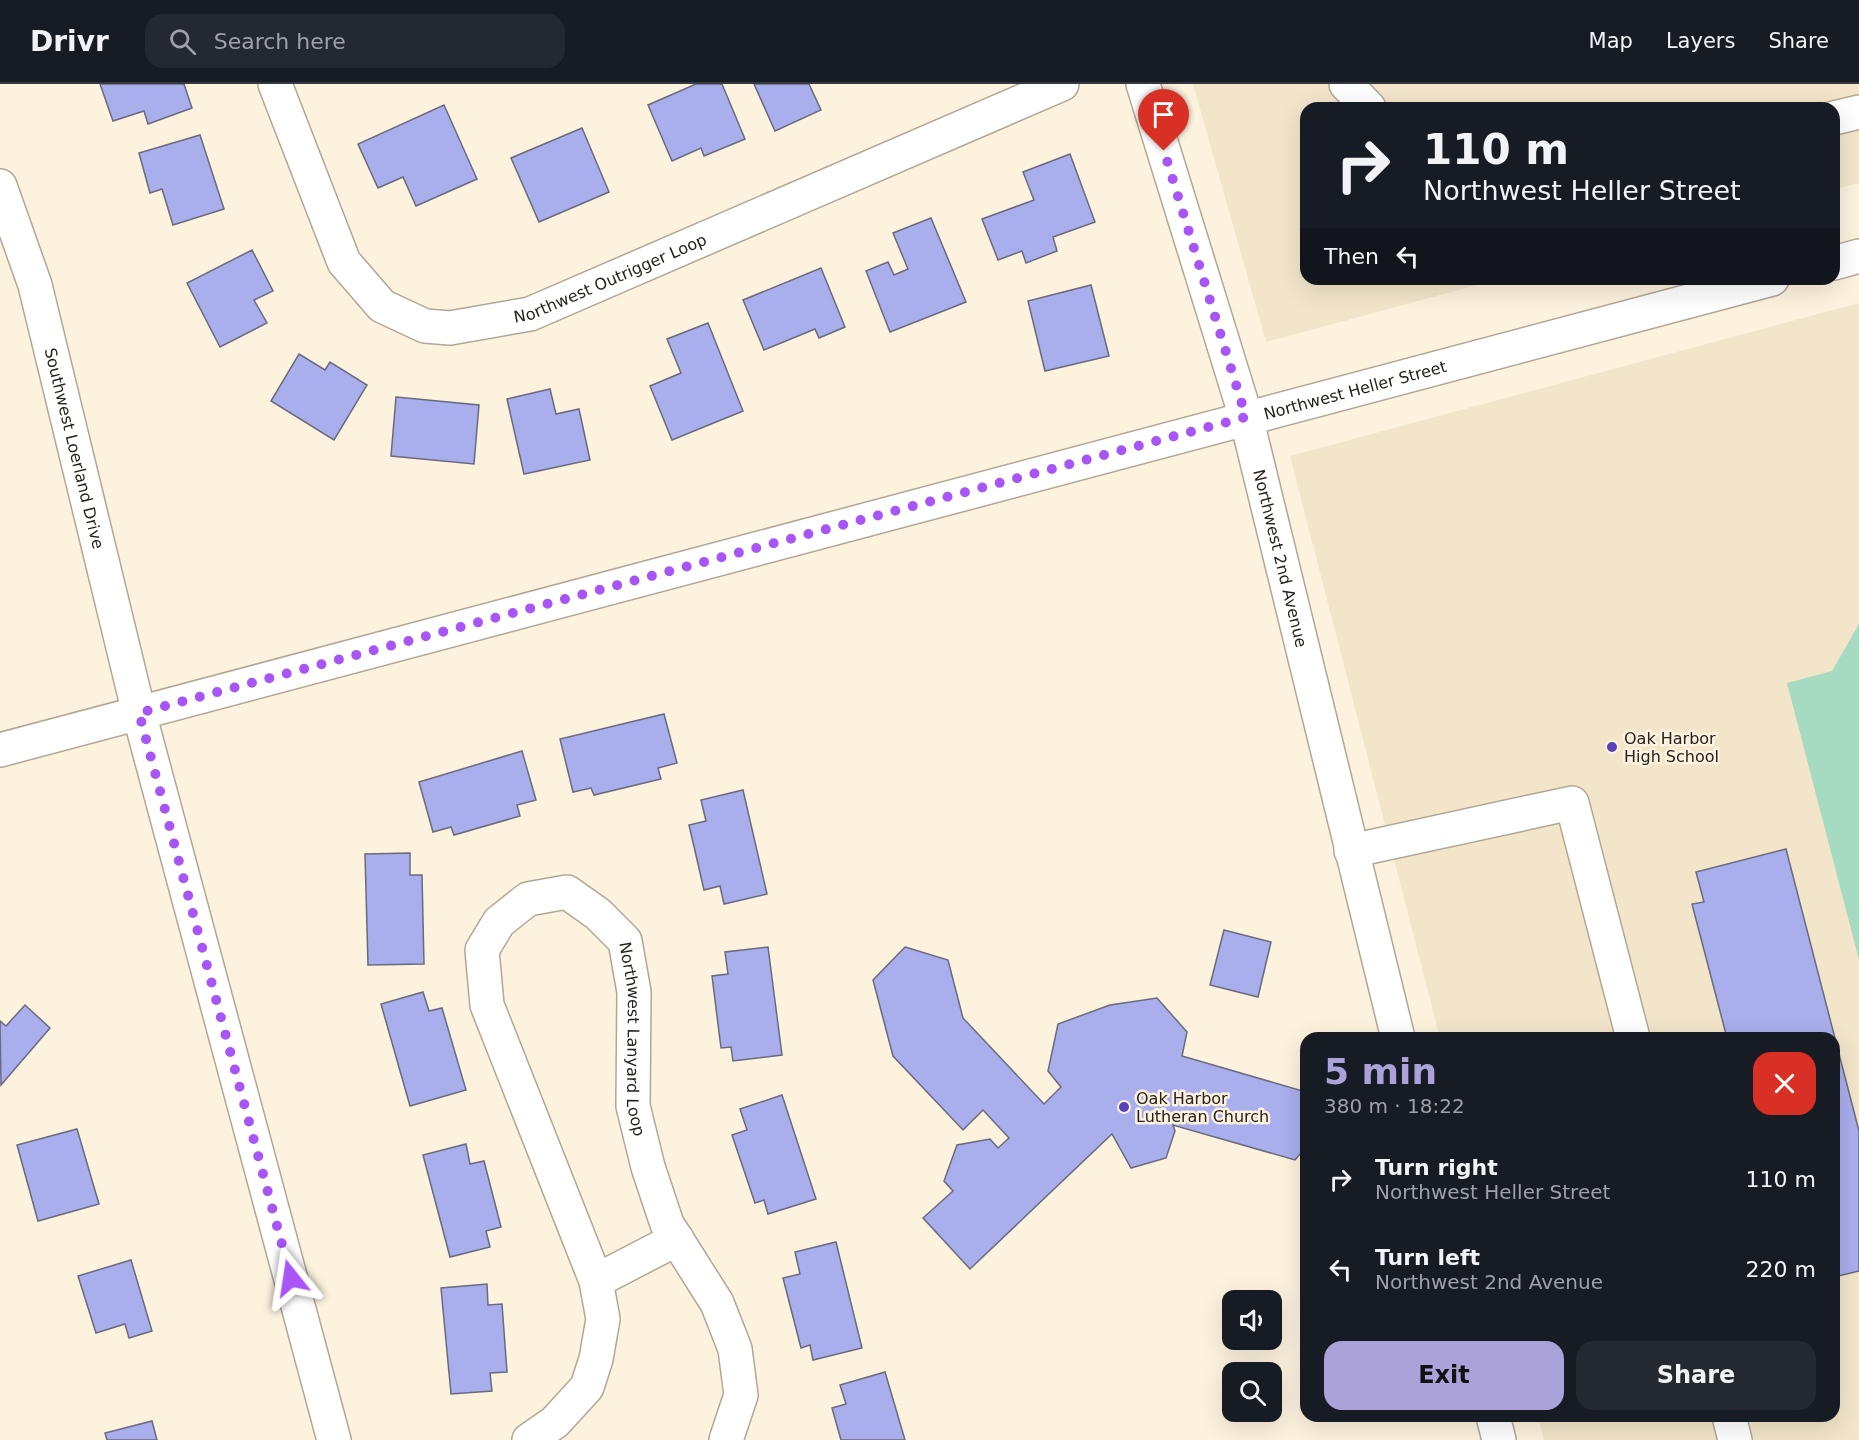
<!DOCTYPE html>
<meta charset="utf-8">
<style>
:root{--surface:#171b24;--page:#242831;--text:#f1f3f6;--muted:#9ea1a6;--line:#363941;--accent:#aca2da}
body{margin:0;font-family:"DejaVu Sans",sans-serif;background:var(--page);color:var(--text);height:100vh;display:flex;flex-direction:column;font-size:22px;white-space:nowrap}
*{box-sizing:border-box;margin:0}
p{font-size:20px;color:var(--muted)}
.icon{flex:none;width:33px;height:33px;fill:none;stroke:currentColor;stroke-width:2;stroke-linecap:round;stroke-linejoin:round}
.map{position:relative;flex:1;overflow:hidden}
.details{position:absolute;left:1300px;top:948px;width:540px;height:390px;display:flex;flex-direction:column;background:var(--surface);border-radius:18px;box-shadow:0 6px 24px #0002}
.details>*{flex:none}
.top-card{position:absolute;left:1300px;top:18px;width:540px;height:183px;border-radius:18px;box-shadow:0 6px 24px #0002;background:#171b24;color:var(--text);overflow:hidden}
.fabs{position:absolute;left:1222px;top:1206px;display:grid;gap:12px}
.fabs a{display:grid;place-items:center;width:60px;height:60px;border-radius:12px;background:var(--surface);box-shadow:0 6px 24px #0002;font-size:30px}
.pin{position:absolute;display:grid;place-items:center;width:51px;height:51px;color:#fff;margin:-62px -26px;border-radius:50% 50% 50% 0;rotate:-45deg;box-shadow:0 0 6px #0007}
.pin .icon{rotate:45deg}
.me{position:absolute;width:66px;margin:-33px;rotate:345deg;stroke-linejoin:round;filter:drop-shadow(0 0 4px #0008)}
.turn{display:flex;align-items:center;gap:21px;height:126px;padding:0 24px;font-size:27px}
.turn .icon{width:78px;height:78px;stroke-width:2.5}
.turn b{display:block;font-size:42px;line-height:51px}
.then{display:flex;align-items:center;height:57px;padding:0 24px;background:#0003;gap:12px;font-size:22px}
.round{display:grid;place-items:center;flex:none;width:63px;height:63px;border-radius:18px;background:var(--page)}
.head{display:flex;align-items:center;justify-content:space-between;height:102px;padding:0 24px}
h1{font-size:36px;font-weight:700;line-height:45px;color:var(--accent)}
.action{display:flex;gap:12px;margin-top:auto;padding:12px 24px}
.action a{flex:1;height:69px;border-radius:18px;background:var(--accent);color:#111;font-size:24px;font-weight:700;line-height:69px;text-align:center}
.action a+a{background:var(--page);color:var(--text)}
ul{padding:0;list-style:none}
li{display:flex;align-items:center;gap:18px;height:90px;padding:0 24px}
li div{flex:1}
li b{display:block;font-size:22px}
li em{font-style:normal}
header{display:flex;align-items:center;gap:36px;box-sizing:border-box;height:84px;padding:0 30px;background:var(--surface);border-bottom:2px solid var(--line)}
header strong{font-size:28px}
nav{display:flex;gap:33px;margin-inline-start:auto;font-size:21px}
.search{width:420px;height:54px;background:var(--page);display:flex;align-items:center;gap:15px;box-sizing:border-box;padding:0 21px;border-radius:18px;color:var(--muted);font-size:22px}
.map>svg:first-child{display:block}
.built{fill:#f2e5ca}
.green{fill:#a7dbc1}
.building{fill:#a9aeed;stroke:#696b7d;stroke-width:1.5}
.lines{fill:none;stroke-linecap:round;stroke-linejoin:round}
.minor-casing{stroke:#b1a795;stroke-width:36}
.minor{stroke:#fff;stroke-width:33}
.route{stroke:#a855f7;stroke-width:10;stroke-dasharray:0 18}
.poi-dot{fill:#5840b8;stroke:#fcf2de;stroke-width:2}
.labels{text-anchor:middle;stroke-width:5;stroke-linejoin:round;paint-order:stroke}
.street-label{font-size:16px;fill:#26221b;stroke:#fcf2de}
.poi-label{font-size:16px;fill:#26221b;stroke:#fcf2de;text-anchor:start}
</style>
<header>
<strong>Drivr</strong>
<div class="search"><svg class="icon" aria-label="search" viewBox="0 0 24 24"><circle cx="10" cy="10" r="6"/><path d="M15 15l6 6"/></svg>Search here</div>
<nav><a>Map</a><a>Layers</a><a>Share</a></nav>
</header>
<div class="map">
<svg width="1859" height="1356" viewBox="0 0 1859 1356">
<rect width="100%" height="100%" fill="#fcf2de"/>
<g class="built">
<path d="M1193,0H1859V99L1835,105L1834,24H1306V195H1499L1266,258Z"/>
<path d="M1859,219V1356H1544L1538,1332H1834V954H1440L1290,372Z"/>
</g>
<path class="green" d="M1859,540V876L1787,599L1832,587Z"/>
<g class="building">
<path d="M100,0H184L192,24L148,40L144,27L113,37Z"/>
<path d="M696,0H722L745,55L704,72L701,64L672,77L648,21Z"/>
<path d="M754,0H809L821,26L775,47Z"/>
<path d="M444,21L477,95L416,122L403,93L378,104L358,60Z"/>
<path d="M582,44L609,108L539,138L511,74Z"/>
<path d="M200,51L224,125L173,141L162,105L150,109L139,69Z"/>
<path d="M1070,70L1095,138L1053,153L1057,167L1026,179L1022,167L998,176L982,135L1034,116L1023,88Z"/>
<path d="M931,134L966,218L890,248L866,187L888,178L894,191L908,185L893,149Z"/>
<path d="M252,166L273,207L254,216L267,239L220,263L187,199Z"/>
<path d="M821,184L845,243L819,254L815,245L764,266L743,216Z"/>
<path d="M1091,201L1109,272L1045,287L1028,217Z"/>
<path d="M708,239L743,327L672,356L650,302L681,289L667,255Z"/>
<path d="M299,270L325,286L330,278L367,301L334,356L271,317Z"/>
<path d="M550,305L556,330L579,325L590,376L524,390L507,315Z"/>
<path d="M396,313L479,321L474,380L391,372Z"/>
<path d="M664,630L677,679L658,684L661,695L594,711L591,704L573,708L560,655Z"/>
<path d="M522,667L536,716L517,721L520,732L454,751L451,743L433,748L419,698Z"/>
<path d="M743,706L767,810L724,820L720,802L704,806L689,741L706,737L701,716Z"/>
<path d="M1786,765L1859,1047V1187L1834,1193V954H1727L1692,820L1704,818L1696,788Z"/>
<path d="M410,769V791H422L424,880L368,881L365,770Z"/>
<path d="M1224,846L1271,858L1258,913L1210,901Z"/>
<path d="M768,863L782,971L733,977L731,963L721,964L712,892L728,890L725,868Z"/>
<path d="M905,863L948,876L963,934L1044,1020L1061,1003L1048,987L1058,940L1110,921L1157,914L1187,948L1182,972L1306,1008V1063L1295,1076L1173,1041L1175,1047L1166,1074L1131,1084L1112,1050L970,1185L923,1134L953,1107L944,1097L957,1061L990,1055L998,1064L1009,1054L983,1026L963,1046L893,972L873,896Z"/>
<path d="M423,908L429,927L442,924L466,1006L410,1022L381,920Z"/>
<path d="M25,921L50,944L1,1001L0,937L6,942Z"/>
<path d="M782,1011L816,1115L768,1130L764,1116L755,1119L732,1051L747,1046L740,1025Z"/>
<path d="M77,1045L99,1120L38,1137L17,1061Z"/>
<path d="M466,1060L470,1080L484,1077L501,1143L486,1147L490,1163L450,1173L423,1071Z"/>
<path d="M836,1158L862,1264L813,1276L810,1261L801,1264L783,1194L800,1190L795,1168Z"/>
<path d="M131,1176L152,1247L129,1254L125,1240L96,1249L78,1192Z"/>
<path d="M487,1200L488,1221L502,1220L507,1288L490,1289L492,1307L451,1310L441,1204Z"/>
<path d="M885,1288L905,1356H841L832,1324L846,1320L840,1301Z"/>
<path d="M152,1337L157,1356H107L105,1349Z"/>
</g>
<g class="lines">
<defs>
<g id="minor">
<path id="s1" d="M275,0L344,178L382,222L425,242L450,244L530,230L1062,0"/>
<path id="s2" d="M1143,0L1246,333L1398,954"/>
<path d="M1346,0L1369,24"/>
<path d="M1834,34L1859,28"/>
<path id="s3" d="M0,102L35,201L139,629L334,1356"/>
<path d="M1834,179L1859,172"/>
<path id="s4" d="M0,666L1772,195"/>
<path d="M1351,767L1572,719L1633,954"/>
<path d="M596,1197L677,1155"/>
<path d="M1493,1332L1499,1356"/>
<path d="M1729,1332L1735,1356"/>
<path id="s5" d="M529,1356L555,1338L587,1303L596,1275L603,1235L596,1197L487,921L482,866L499,838L528,815L567,808L598,830L625,857L634,908L633,1022L648,1083L667,1140L717,1219L735,1265L741,1311L726,1356"/>
</g>
</defs>
<use href="#minor" class="minor-casing"/>
<use href="#minor" class="minor"/>
</g>
<g class="lines">
<path class="route" d="M291,1194L139,629L1246,333L1164,67"/>
</g>
<g class="poi-dot">
<circle cx="1612" cy="663" r="6"/>
<circle cx="1124" cy="1023" r="6"/>
</g>
<g class="labels">
<g class="street-label">
<text dy="6" stroke="none"><textPath href="#s1" startOffset="490">Northwest Outrigger Loop</textPath></text>
<text dy="6" stroke="none"><textPath href="#s4" startOffset="1402">Northwest Heller Street</textPath></text>
<text dy="6" stroke="none"><textPath href="#s3" startOffset="273">Southwest Loerland Drive</textPath></text>
<text dy="6" stroke="none"><textPath href="#s2" startOffset="494">Northwest 2nd Avenue</textPath></text>
<text dy="6" stroke="none"><textPath href="#s5" startOffset="824">Northwest Lanyard Loop</textPath></text>
</g>
<g class="poi-label">
<text x="1624" y="660">Oak Harbor<tspan x="1624" dy="18">High School</tspan></text>
<text x="1136" y="1020">Oak Harbor<tspan x="1136" dy="18">Lutheran Church</tspan></text>
</g>
</g>
</svg>
<div class="fabs">
<a><svg class="icon" aria-label="sound" viewBox="0 0 24 24"><path d="M4 9h4l5-4v14l-5-4H4zM17 9q2 3 0 6"/></svg></a>
<a><svg class="icon" aria-label="search" viewBox="0 0 24 24"><circle cx="10" cy="10" r="6"/><path d="M15 15l6 6"/></svg></a>
</div>
<div class="pin" style="left:1164px;top:67px;background:#d93025"><svg class="icon" aria-label="arrive" viewBox="0 0 24 24"><path d="M6 21V4h12l-3 4 3 4H6"/></svg></div>
<svg class="me" style="left:291px;top:1194px" viewBox="-20 -20 40 40"><path d="M0-17L14 15 0 8-14 15z" fill="#a855f7" stroke="#fff" stroke-width="4"/></svg>
<div class="top-card">
<div class="turn"><svg class="icon" aria-label="right" viewBox="0 0 24 24"><path d="M7 20v-9h11M14 6l5 5-5 5"/></svg><div><b>110 m</b>Northwest Heller Street</div></div>
<div class="then">Then<svg class="icon" aria-label="left" viewBox="0 0 24 24"><path d="M17 20v-9H6M10 6l-5 5 5 5"/></svg></div>
</div>
<section class="details">
<div class="head"><div><h1>5 min</h1><p>380 m · 18:22</p></div><a class="round" style="background:#d93025;color:#fff"><svg class="icon" aria-label="close" viewBox="0 0 24 24"><path d="M6 6l12 12M18 6L6 18"/></svg></a></div>
<ul>
<li><svg class="icon" aria-label="right" viewBox="0 0 24 24"><path d="M7 20v-9h11M14 6l5 5-5 5"/></svg><div><b>Turn right</b><p>Northwest Heller Street</p></div><em>110 m</em></li>
<li><svg class="icon" aria-label="left" viewBox="0 0 24 24"><path d="M17 20v-9H6M10 6l-5 5 5 5"/></svg><div><b>Turn left</b><p>Northwest 2nd Avenue</p></div><em>220 m</em></li>
</ul>
<div class="action"><a>Exit</a><a>Share</a></div>
</section>
</div>
